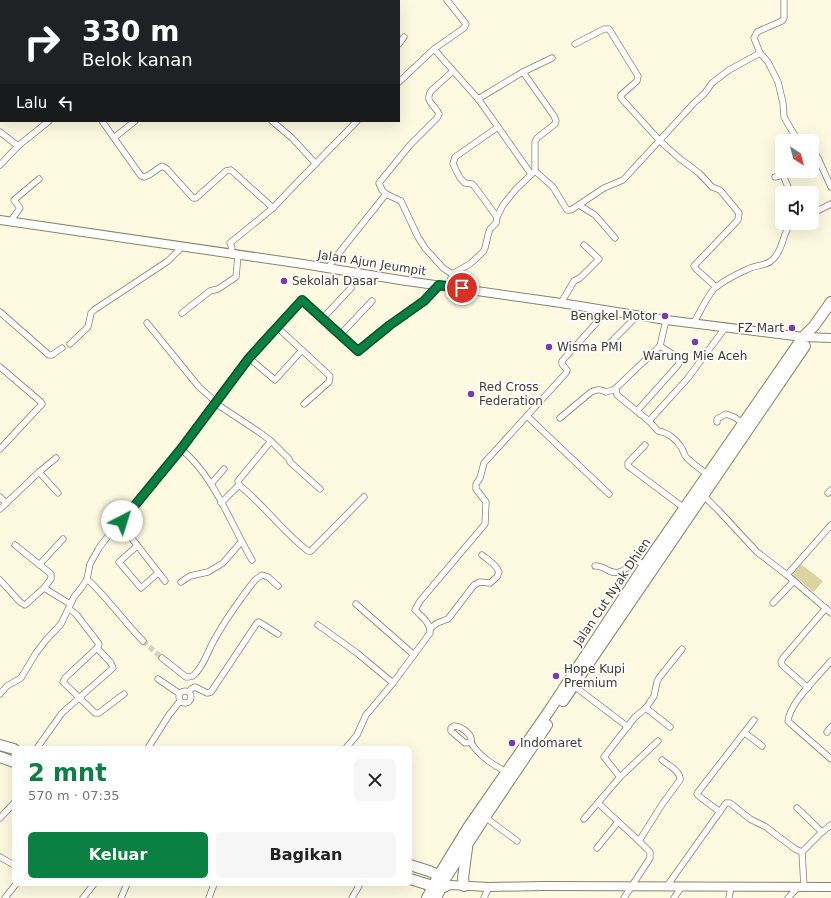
<!DOCTYPE html>
<html lang="id">
<meta charset="utf-8">
<style>
:root{--surface:#fff;--page:#f6f6f6;--text:#222;--muted:#767676;--accent:#0b8043}
body{margin:0;font-family:"DejaVu Sans",sans-serif;background:var(--page);color:var(--text);height:100vh;display:flex;flex-direction:column;font-size:15px;white-space:nowrap}
*{box-sizing:border-box;margin:0}
p{font-size:13px;color:var(--muted)}
.icon{flex:none;width:22px;height:22px;fill:none;stroke:currentColor;stroke-width:2;stroke-linecap:round;stroke-linejoin:round}
.map{position:relative;flex:1;overflow:hidden}
.details{position:absolute;left:12px;top:746px;width:400px;height:140px;display:flex;flex-direction:column;background:var(--surface);border-radius:6px;box-shadow:0 4px 16px #0002}
.details>*{flex:none}
.guide{position:absolute;left:0px;top:0px;width:400px;height:122px;box-shadow:0 4px 16px #0002;background:#202124;color:#fff;overflow:hidden}
.needle{width:26px;rotate:144deg}
.controls{position:absolute;left:775px;top:134px;display:grid;gap:8px}
.controls a{display:grid;place-items:center;width:44px;height:44px;border-radius:6px;background:var(--surface);box-shadow:0 4px 16px #0002;font-size:20px}
.pin{position:absolute;display:grid;place-items:center;width:34px;height:34px;color:#fff;margin:-17px;border:2px solid #fff;border-radius:50%;box-shadow:0 1px 4px #0007}
.me{position:absolute;width:44px;margin:-22px;rotate:40deg;stroke-linejoin:round;filter:drop-shadow(0 0 3px #0008)}
.turn{display:flex;align-items:center;gap:14px;height:84px;padding:0 16px;font-size:18px}
.turn .icon{width:52px;height:52px;stroke-width:2.5}
.turn b{display:block;font-size:28px;line-height:34px}
.then{display:flex;align-items:center;height:38px;padding:0 16px;background:#0003;gap:8px;font-size:15px}
.round{display:grid;place-items:center;flex:none;width:42px;height:42px;border-radius:6px;background:var(--page)}
.head{display:flex;align-items:center;justify-content:space-between;height:68px;padding:0 16px}
h1{font-size:24px;font-weight:700;line-height:30px;color:var(--accent)}
.primary-button{display:flex;gap:8px;margin-top:auto;padding:8px 16px}
.primary-button a{flex:1;height:46px;border-radius:6px;background:var(--accent);color:#fff;font-size:16px;font-weight:700;line-height:46px;text-align:center}
.primary-button a+a{background:var(--page);color:var(--text)}
.map>svg:first-child{display:block}
.green{fill:#ddd2a2}
.lines{fill:none;stroke-linecap:round;stroke-linejoin:round}
.street-tunnel{stroke:#d7d3be;stroke-width:5.5;stroke-dasharray:5.5 3;stroke-linecap:butt}
.street-casing{stroke:#88836e;stroke-width:7}
.secondary-casing{stroke:#88836e;stroke-width:10}
.highway-casing{stroke:#88836e;stroke-width:12}
.street{stroke:#fff;stroke-width:5.5}
.secondary{stroke:#fff;stroke-width:8}
.highway{stroke:#fff;stroke-width:10}
.route-casing{stroke:#07532c;stroke-width:10}
.route{stroke:#0b8043;stroke-width:7}
.poi-dot{fill:#7c39ad;stroke:#fff;stroke-width:1.5}
.labels{text-anchor:middle;stroke-width:3.5;stroke-linejoin:round;paint-order:stroke}
.street-label{font-size:12px;fill:#3d3b31;stroke:#fff}
.poi-label{font-size:12px;fill:#3d3b31;stroke:#fff;text-anchor:start}
</style>
<div class="map">
<svg width="831" height="898" viewBox="0 0 831 898">
<rect width="100%" height="100%" fill="#fef9e1"/>
<path class="green" d="M801,564L823,581L814,592L792,575Z"/>
<g class="lines">
<path class="street-tunnel" d="M143,641L162,658"/>
<defs>
<g id="street">
<path d="M84,0V1"/>
<path d="M131,0L132,1"/>
<path d="M153,0L154,1"/>
<path d="M186,0L187,1"/>
<path d="M784,0V18L782,21L757,32L754,38L760,53L768,62L778,82L783,103L784,117L795,136L801,141"/>
<path d="M283,1L285,0"/>
<path d="M375,1L376,0"/>
<path d="M0,5L1,7"/>
<path d="M399,44L404,37"/>
<path d="M575,44L604,29H609L638,76L637,81L621,95V98L660,141L679,158L699,173L712,187L720,190L739,213L738,220L694,266L696,269L716,287"/>
<path d="M434,49L479,100L531,174"/>
<path d="M523,72L554,116L556,121L555,124L537,138L535,142V171"/>
<path d="M399,82L434,49L464,28L466,24L447,0"/>
<path d="M478,99L523,72L552,58"/>
<path d="M102,121L141,176L144,177L149,175L162,166L167,169L193,198H196L226,171L231,170L273,208"/>
<path d="M272,121L292,138L316,164"/>
<path d="M0,132L18,146"/>
<path d="M115,137L135,121"/>
<path d="M812,149L818,158L831,187"/>
<path d="M0,165L18,146L49,121"/>
<path d="M792,171L783,175L788,187L793,193"/>
<path d="M775,177L783,175"/>
<path d="M386,194L401,201L418,237L425,248L443,268L452,274"/>
<path d="M579,205L595,215L615,238"/>
<path d="M812,211L815,212L831,204"/>
<path d="M497,217L475,187L472,184L465,183L460,178L453,164L455,157L498,127"/>
<path d="M10,222L20,208L14,200L39,179"/>
<path d="M230,253L232,248L230,243L273,208L288,192L357,121"/>
<path d="M328,268L335,258L386,194L382,190L379,183L410,145L437,118L439,114C435,105 424,101 431,91L453,71"/>
<path d="M449,287L452,274L470,264L483,252L485,248L488,235L490,229L496,223L497,217L503,205L516,189L535,171L553,187L567,210H571L604,188L623,180L694,103L705,93L712,83L729,70L760,53"/>
<path d="M561,303L574,281L580,278L599,259L584,245"/>
<path d="M0,312L49,355H52L62,348"/>
<path d="M182,313L210,291L218,289L236,277L238,255"/>
<path d="M322,319L351,288"/>
<path d="M666,320L660,346L616,388L617,395L649,421L658,431C667,432 676,439 681,447C684,451 683,454 687,458C693,464 700,469 707,474"/>
<path d="M147,323L199,387L216,402"/>
<path d="M693,324C698,316 709,292 716,287C724,281 739,273 748,269C756,265 765,266 771,261C783,252 782,234 791,223"/>
<path d="M278,328L330,376L329,382L304,404"/>
<path d="M340,335L372,301"/>
<path d="M70,344L88,327L91,313L94,310L168,261L182,247"/>
<path d="M609,344L637,316"/>
<path d="M249,358L275,380L302,350"/>
<path d="M0,367L41,402L42,404L0,449"/>
<path d="M215,403L259,432L271,441L289,459L290,462L320,489"/>
<path d="M637,411L678,365L680,361L677,357L660,346"/>
<path d="M527,416L609,494"/>
<path d="M560,418L591,392C597,389 600,389 606,392L613,390L616,388"/>
<path d="M649,421L688,378L725,328"/>
<path d="M717,422V419L726,414L734,417L743,423"/>
<path d="M645,445L628,463V466L684,508"/>
<path d="M181,449C215,477 230,523 252,560"/>
<path d="M39,472L58,493"/>
<path d="M211,484L224,469"/>
<path d="M239,485C264,505 283,532 308,551H311L364,497"/>
<path d="M828,493L831,490"/>
<path d="M702,494L719,511L757,552L787,575L831,613"/>
<path d="M0,497L6,503"/>
<path d="M221,503L239,485L238,481L271,441"/>
<path d="M0,509L39,472L56,458"/>
<path d="M122,521L130,531V536L165,581"/>
<path d="M137,546L119,562L141,588L158,573"/>
<path d="M39,565L63,539"/>
<path d="M595,566C604,565 610,575 619,572C625,571 630,564 635,560L645,565"/>
<path d="M787,575L831,525"/>
<path d="M87,579C108,598 123,621 143,641"/>
<path d="M0,580L20,602L25,605L44,588L51,579V574L15,545"/>
<path d="M181,582L190,576L208,572L223,563L241,542"/>
<path d="M44,588L70,604"/>
<path d="M773,603L794,581"/>
<path d="M356,604L414,655"/>
<path d="M69,609L76,614L99,644L97,648L65,678L63,682L95,713H99L124,694"/>
<path d="M318,625L357,653L393,683"/>
<path d="M431,628L437,623L448,619L474,585L480,582L490,583L497,577L499,572C496,564 488,560 482,555"/>
<path d="M162,658L186,677C189,677 192,677 194,675C205,665 208,649 216,637C227,617 241,598 255,580L262,575L268,577L278,586"/>
<path d="M831,661C819,676 790,702 788,721L791,724L831,759"/>
<path d="M158,679L180,694"/>
<path d="M574,686L628,727"/>
<path d="M808,688L782,665L781,662L783,658L826,608"/>
<circle cx="185" cy="697" r="6"/>
<path d="M189,692L191,689L195,687L207,693L211,692L257,623L259,622L278,634"/>
<path d="M0,694L7,686L21,678L36,653L46,640L61,624L74,597L82,587L87,579L90,564L99,548L114,528L122,521L159,477L249,358L302,300L358,351L390,325L424,301L439,285"/>
<path d="M646,708L670,727"/>
<path d="M827,732L831,727"/>
<path d="M745,733L762,746"/>
<path d="M471,742L465,743L451,731V728L454,726C460,726 469,732 471,738C471,742 471,744 474,747C482,758 494,765 506,772"/>
<path d="M37,748L62,713L113,668L111,663L97,648"/>
<path d="M148,748L169,715L180,701"/>
<path d="M346,748L357,735L366,715L393,683L430,633C431,623 421,616 415,610L420,601L485,524L486,502L476,489V484L480,478L484,463L566,373L567,370L562,364V361L608,310"/>
<path d="M620,777L604,757L635,717L646,708L654,696L657,682L659,678L682,649"/>
<path d="M598,803L639,841L650,852V858L624,898"/>
<path d="M797,808L822,832"/>
<path d="M720,812L700,797L697,794L698,792L754,720"/>
<path d="M485,817L517,841"/>
<path d="M0,818L14,803"/>
<path d="M584,819L620,777L658,741"/>
<path d="M639,841L663,803L680,780C681,771 668,765 662,760"/>
<path d="M597,848L618,822"/>
<path d="M0,857L14,865"/>
<path d="M667,886L726,803H730L750,819L766,827L795,849L802,852"/>
<path d="M804,887L802,852L822,832L831,825"/>
<path d="M5,898L16,884"/>
<path d="M83,898L94,884"/>
<path d="M121,898L127,884"/>
<path d="M209,898L214,884"/>
<path d="M352,898L360,884"/>
<path d="M484,898L489,887"/>
<path d="M674,898L682,886"/>
<path d="M729,898L731,887"/>
<path d="M788,898L798,887"/>
</g>
<g id="secondary">
<path d="M0,220L303,264L400,280L561,303L666,320L803,337L831,338"/>
<path d="M441,889L444,888L450,885L489,887L543,886L831,887"/>
</g>
<g id="highway">
<path d="M563,701L805,346"/>
<path d="M0,745L14,749"/>
<path d="M0,757L14,762"/>
<path d="M410,865L429,871L444,878"/>
<path d="M410,879L439,888"/>
<path d="M464,886L463,878L467,848"/>
<path d="M427,898L439,875L469,826L549,711L645,565L803,337L814,326L831,302"/>
<path d="M436,898L445,879L485,817L547,725"/>
</g>
</defs>
<use href="#street" class="street-casing"/>
<use href="#secondary" class="secondary-casing"/>
<use href="#highway" class="highway-casing"/>
<use href="#street" class="street"/>
<use href="#secondary" class="secondary"/>
<use href="#highway" class="highway"/>
</g>
<g class="lines">
<defs>
<path id="route" d="M122,521L181,449L249,358L302,300L358,351L390,325L424,301L439,285L462,288"/>
</defs>
<use href="#route" class="route-casing"/>
<use href="#route" class="route"/>
</g>
<g class="poi-dot">
<circle cx="284" cy="281" r="4"/>
<circle cx="665" cy="316" r="4"/>
<circle cx="792" cy="328" r="4"/>
<circle cx="695" cy="342" r="4"/>
<circle cx="549" cy="347" r="4"/>
<circle cx="471" cy="394" r="4"/>
<circle cx="556" cy="676" r="4"/>
<circle cx="512" cy="743" r="4"/>
</g>
<g class="labels">
<g class="street-label">
<text transform="translate(372 263) rotate(9)" y="4">Jalan Ajun Jeumpit</text>
<text transform="translate(612 592) rotate(-56)" y="4">Jalan Cut Nyak Dhien</text>
</g>
<g class="poi-label">
<text x="292" y="285">Sekolah Dasar</text>
<text x="657" y="320" text-anchor="end">Bengkel Motor</text>
<text x="784" y="332" text-anchor="end">FZ Mart</text>
<text x="557" y="351">Wisma PMI</text>
<text x="695" y="360" text-anchor="middle">Warung Mie Aceh</text>
<text x="479" y="391">Red Cross<tspan x="479" dy="14">Federation</tspan></text>
<text x="564" y="673">Hope Kupi<tspan x="564" dy="14">Premium</tspan></text>
<text x="520" y="747">Indomaret</text>
</g>
</g>
</svg>
<div class="controls">
<a><svg class="needle" viewBox="-14 -14 28 28"><path d="M0-13l5 13h-10z" fill="#e53935"/><path d="M0 13l5-13h-10z" fill="#767676"/></svg></a>
<a><svg class="icon" aria-label="sound" viewBox="0 0 24 24"><path d="M4 9h4l5-4v14l-5-4H4zM17 9q2 3 0 6"/></svg></a>
</div>
<div class="pin" style="left:462px;top:288px;background:#d93025"><svg class="icon" aria-label="arrive" viewBox="0 0 24 24"><path d="M6 21V4h12l-3 4 3 4H6"/></svg></div>
<svg class="me" style="left:122px;top:521px" viewBox="-20 -20 40 40"><circle r="19" fill="#fff"/><path d="M0-13L10 11 0 6-10 11z" fill="#0b8043"/></svg>
<div class="guide">
<div class="turn"><svg class="icon" aria-label="right" viewBox="0 0 24 24"><path d="M7 20v-9h11M14 6l5 5-5 5"/></svg><div><b>330 m</b>Belok kanan</div></div>
<div class="then">Lalu<svg class="icon" aria-label="left" viewBox="0 0 24 24"><path d="M17 20v-9H6M10 6l-5 5 5 5"/></svg></div>
</div>
<section class="details">
<div class="head"><div><h1>2 mnt</h1><p>570 m · 07:35</p></div><a class="round"><svg class="icon" aria-label="close" viewBox="0 0 24 24"><path d="M6 6l12 12M18 6L6 18"/></svg></a></div>
<div class="primary-button"><a>Keluar</a><a>Bagikan</a></div>
</section>
</div>
